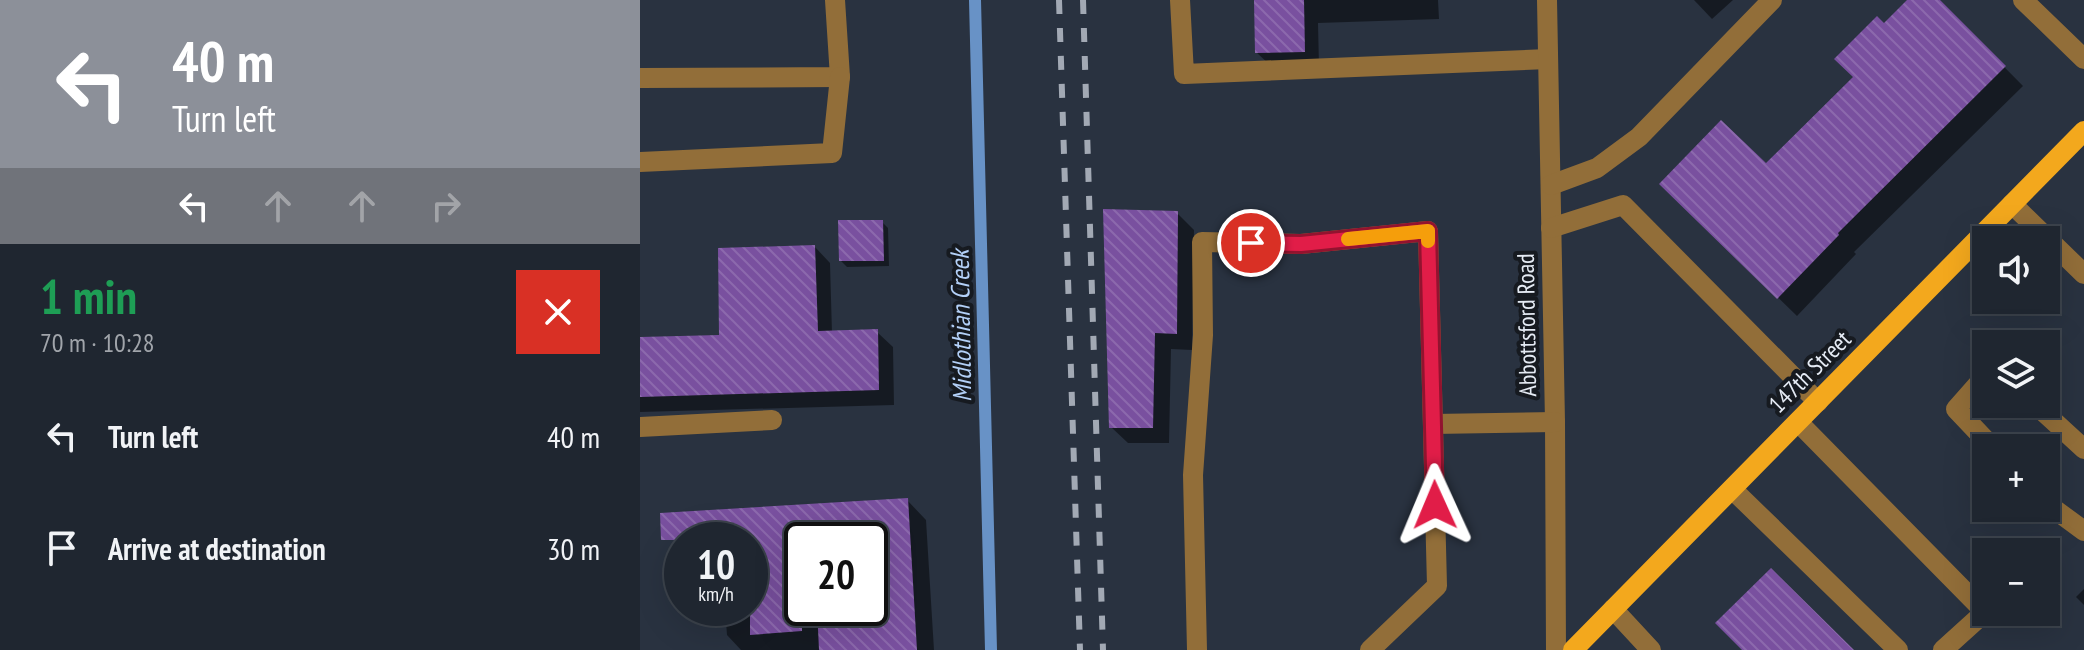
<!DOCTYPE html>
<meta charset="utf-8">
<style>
:root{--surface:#1f2630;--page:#2c323c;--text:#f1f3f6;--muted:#a1a5ab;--line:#3c434c}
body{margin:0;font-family:"PT Sans Narrow",sans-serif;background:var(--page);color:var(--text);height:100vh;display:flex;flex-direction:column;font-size:30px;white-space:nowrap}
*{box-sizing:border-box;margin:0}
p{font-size:26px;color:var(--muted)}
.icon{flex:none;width:44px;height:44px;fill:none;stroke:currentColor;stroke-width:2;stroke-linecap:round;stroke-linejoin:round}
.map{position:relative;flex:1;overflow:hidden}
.drawer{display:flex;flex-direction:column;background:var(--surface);width:640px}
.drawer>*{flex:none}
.banner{background:#8c9099;color:#fff;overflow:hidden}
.buttons{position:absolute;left:1332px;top:226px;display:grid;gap:16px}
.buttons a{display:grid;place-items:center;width:88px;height:88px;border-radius:0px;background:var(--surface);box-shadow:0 8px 32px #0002,0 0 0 2px var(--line);font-size:40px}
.speed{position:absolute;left:24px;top:522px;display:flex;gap:16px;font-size:40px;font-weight:700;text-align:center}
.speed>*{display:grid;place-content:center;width:104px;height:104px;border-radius:50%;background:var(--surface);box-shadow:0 8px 32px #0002,0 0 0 2px var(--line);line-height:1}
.speed small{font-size:20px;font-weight:400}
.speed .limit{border:4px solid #111;border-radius:12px;background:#fff;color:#111}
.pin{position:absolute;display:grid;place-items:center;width:68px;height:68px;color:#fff;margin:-34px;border:4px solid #fff;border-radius:50%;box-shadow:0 2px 8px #0007}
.me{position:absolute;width:88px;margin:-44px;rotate:359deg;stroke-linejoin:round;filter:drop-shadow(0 0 6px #0008)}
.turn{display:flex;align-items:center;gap:28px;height:168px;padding:0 40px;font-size:36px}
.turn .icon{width:104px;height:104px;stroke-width:2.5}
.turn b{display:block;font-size:56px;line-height:68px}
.lanes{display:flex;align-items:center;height:76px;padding:0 40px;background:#0003;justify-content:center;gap:40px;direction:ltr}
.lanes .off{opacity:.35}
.round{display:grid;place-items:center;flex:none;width:84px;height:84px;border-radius:0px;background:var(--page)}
.headline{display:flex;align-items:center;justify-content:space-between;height:136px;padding:0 40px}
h1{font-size:48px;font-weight:700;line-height:60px;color:#1e9e55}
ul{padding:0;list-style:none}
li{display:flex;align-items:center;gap:24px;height:112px;padding:0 40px}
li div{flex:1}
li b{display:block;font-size:30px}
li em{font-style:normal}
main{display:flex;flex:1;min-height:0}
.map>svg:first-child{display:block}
.shadow{fill:#0007;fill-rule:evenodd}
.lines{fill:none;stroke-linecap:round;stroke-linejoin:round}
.stream{stroke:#6892c6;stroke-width:12}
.building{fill:url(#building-back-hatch)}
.minor{stroke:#926e39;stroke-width:20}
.major{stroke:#f3a81d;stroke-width:20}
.rail{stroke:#a2a9b4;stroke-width:6;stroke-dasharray:14 14;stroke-linecap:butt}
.route-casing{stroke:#92132f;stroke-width:20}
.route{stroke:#e11d48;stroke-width:14}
.slow{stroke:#f59e0b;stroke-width:14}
.labels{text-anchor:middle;stroke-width:8;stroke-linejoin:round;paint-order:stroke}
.street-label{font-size:24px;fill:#e5ebf4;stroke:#161a20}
.water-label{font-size:26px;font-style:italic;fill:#b3d0f7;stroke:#161a20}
</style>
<main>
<section class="drawer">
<div class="banner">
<div class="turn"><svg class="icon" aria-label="left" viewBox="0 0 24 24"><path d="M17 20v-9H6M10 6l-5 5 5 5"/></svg><div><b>40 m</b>Turn left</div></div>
<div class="lanes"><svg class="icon" aria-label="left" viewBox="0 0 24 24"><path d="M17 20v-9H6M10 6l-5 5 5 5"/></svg><svg class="icon off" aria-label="ahead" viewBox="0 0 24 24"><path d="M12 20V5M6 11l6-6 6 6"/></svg><svg class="icon off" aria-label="ahead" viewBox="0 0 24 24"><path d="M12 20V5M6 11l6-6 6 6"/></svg><svg class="icon off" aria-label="right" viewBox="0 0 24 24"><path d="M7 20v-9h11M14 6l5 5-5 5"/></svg></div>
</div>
<div class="headline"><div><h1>1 min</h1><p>70 m · 10:28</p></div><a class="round" style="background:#d93025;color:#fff"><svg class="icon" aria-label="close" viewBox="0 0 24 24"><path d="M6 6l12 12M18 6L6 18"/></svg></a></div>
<ul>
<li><svg class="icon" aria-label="left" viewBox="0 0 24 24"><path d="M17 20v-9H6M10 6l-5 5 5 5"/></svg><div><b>Turn left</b></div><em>40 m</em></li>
<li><svg class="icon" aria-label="arrive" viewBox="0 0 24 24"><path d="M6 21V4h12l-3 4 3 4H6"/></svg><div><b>Arrive at destination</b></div><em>30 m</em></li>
</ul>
</section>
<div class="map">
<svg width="1444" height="650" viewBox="0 0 1444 650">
<defs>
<pattern id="building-back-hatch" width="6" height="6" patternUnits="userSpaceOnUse" patternTransform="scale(2)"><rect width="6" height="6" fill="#79509f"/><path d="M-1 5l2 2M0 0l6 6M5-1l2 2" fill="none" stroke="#8c69ad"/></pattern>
</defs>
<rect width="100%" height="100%" fill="#293240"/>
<g class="shadow">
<path d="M616,0H798L799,19L678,23L679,66L632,67L616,52Z"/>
<path d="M1054,0H1093L1072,19Z"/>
<path d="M1270,0H1298L1383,86L1214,252L1216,254L1157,316L1021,184L1126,166L1215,77Z"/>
<path d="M537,213L554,230L552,350L531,349L529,443H488L471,427Z"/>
<path d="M242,222L248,228L249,266L207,267L201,261Z"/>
<path d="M175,247L190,263L192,333L237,332L253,347L254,405L0,412V339L81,337Z"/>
<path d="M267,500L286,520L294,650H101L87,635L85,608H110V540H81ZM162,540H230V608H162Z"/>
<path d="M1444,589V605L1436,597Z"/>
</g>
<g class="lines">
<path class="stream" d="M335,0L351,650"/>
</g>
<g class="building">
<path d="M614,0H664L665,52L615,53Z"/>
<path d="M1267,0H1300L1366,66L1198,233L1199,235L1137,299L1019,184L1081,120L1126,163L1213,77L1194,59L1237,16L1244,23Z"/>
<path d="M463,209L538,211L537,334L515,333L513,428H469Z"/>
<path d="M198,220H243L244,261H199Z"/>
<path d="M175,245L178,331L238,329L239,390L0,397V337L79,335L78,248Z"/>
<path d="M268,498L277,650H179L177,608H230V540H162V631L110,635V540H21L20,513Z"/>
<path d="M1131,568L1214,650H1102L1075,623Z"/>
</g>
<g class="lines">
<g class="minor">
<path d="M540,0L544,74L908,59"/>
<path d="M907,0L915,422L916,650"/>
<path d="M1383,0L1444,59"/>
<path d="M0,78L200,77L195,0"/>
<path d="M0,162L192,153L200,77"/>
<path d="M911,185L957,168L999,137L1132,0"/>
<path d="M1372,204L1444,274"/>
<path d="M911,228L983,205L1178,402"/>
<path d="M1346,375L1316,409L1353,448"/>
<path d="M1395,404L1444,449"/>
<path d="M1158,422L1345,612L1303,650"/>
<path d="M793,424L915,422"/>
<path d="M0,427L132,420"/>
<path d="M1092,489L1258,650"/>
<path d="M1406,503L1444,531"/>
<path d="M973,609L1011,650"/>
<path d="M557,650L553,475L563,335L562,242L661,244L788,231L797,586L730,650"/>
</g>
<path class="major" d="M933,650L1444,131"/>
<g class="rail">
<path d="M419,0L440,650"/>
<path d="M443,0L463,650"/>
</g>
</g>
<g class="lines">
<defs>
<path id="route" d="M611,243L661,244L788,231L795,505"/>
</defs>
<use href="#route" class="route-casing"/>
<use href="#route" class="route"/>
<path class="slow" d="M708,239L788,231V241"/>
</g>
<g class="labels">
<g class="street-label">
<text transform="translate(887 325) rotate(-91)" y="8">Abbottsford Road</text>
<text transform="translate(1170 372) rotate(-45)" y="8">147th Street</text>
</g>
<g class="water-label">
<text transform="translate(321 326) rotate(-91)" y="9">Midlothian Creek</text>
</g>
</g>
</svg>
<div class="buttons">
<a><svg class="icon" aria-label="sound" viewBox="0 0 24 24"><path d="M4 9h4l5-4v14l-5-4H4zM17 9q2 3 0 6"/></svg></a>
<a><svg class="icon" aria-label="layers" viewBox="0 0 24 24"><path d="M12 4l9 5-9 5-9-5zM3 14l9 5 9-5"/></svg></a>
<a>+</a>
<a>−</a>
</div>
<div class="speed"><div>10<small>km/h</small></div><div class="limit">20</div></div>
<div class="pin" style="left:611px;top:243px;background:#d93025"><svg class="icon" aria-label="arrive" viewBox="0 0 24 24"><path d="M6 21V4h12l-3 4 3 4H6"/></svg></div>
<svg class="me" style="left:795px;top:505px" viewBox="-20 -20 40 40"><path d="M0-17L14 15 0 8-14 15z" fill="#e11d48" stroke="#fff" stroke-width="4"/></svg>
</div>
</main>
